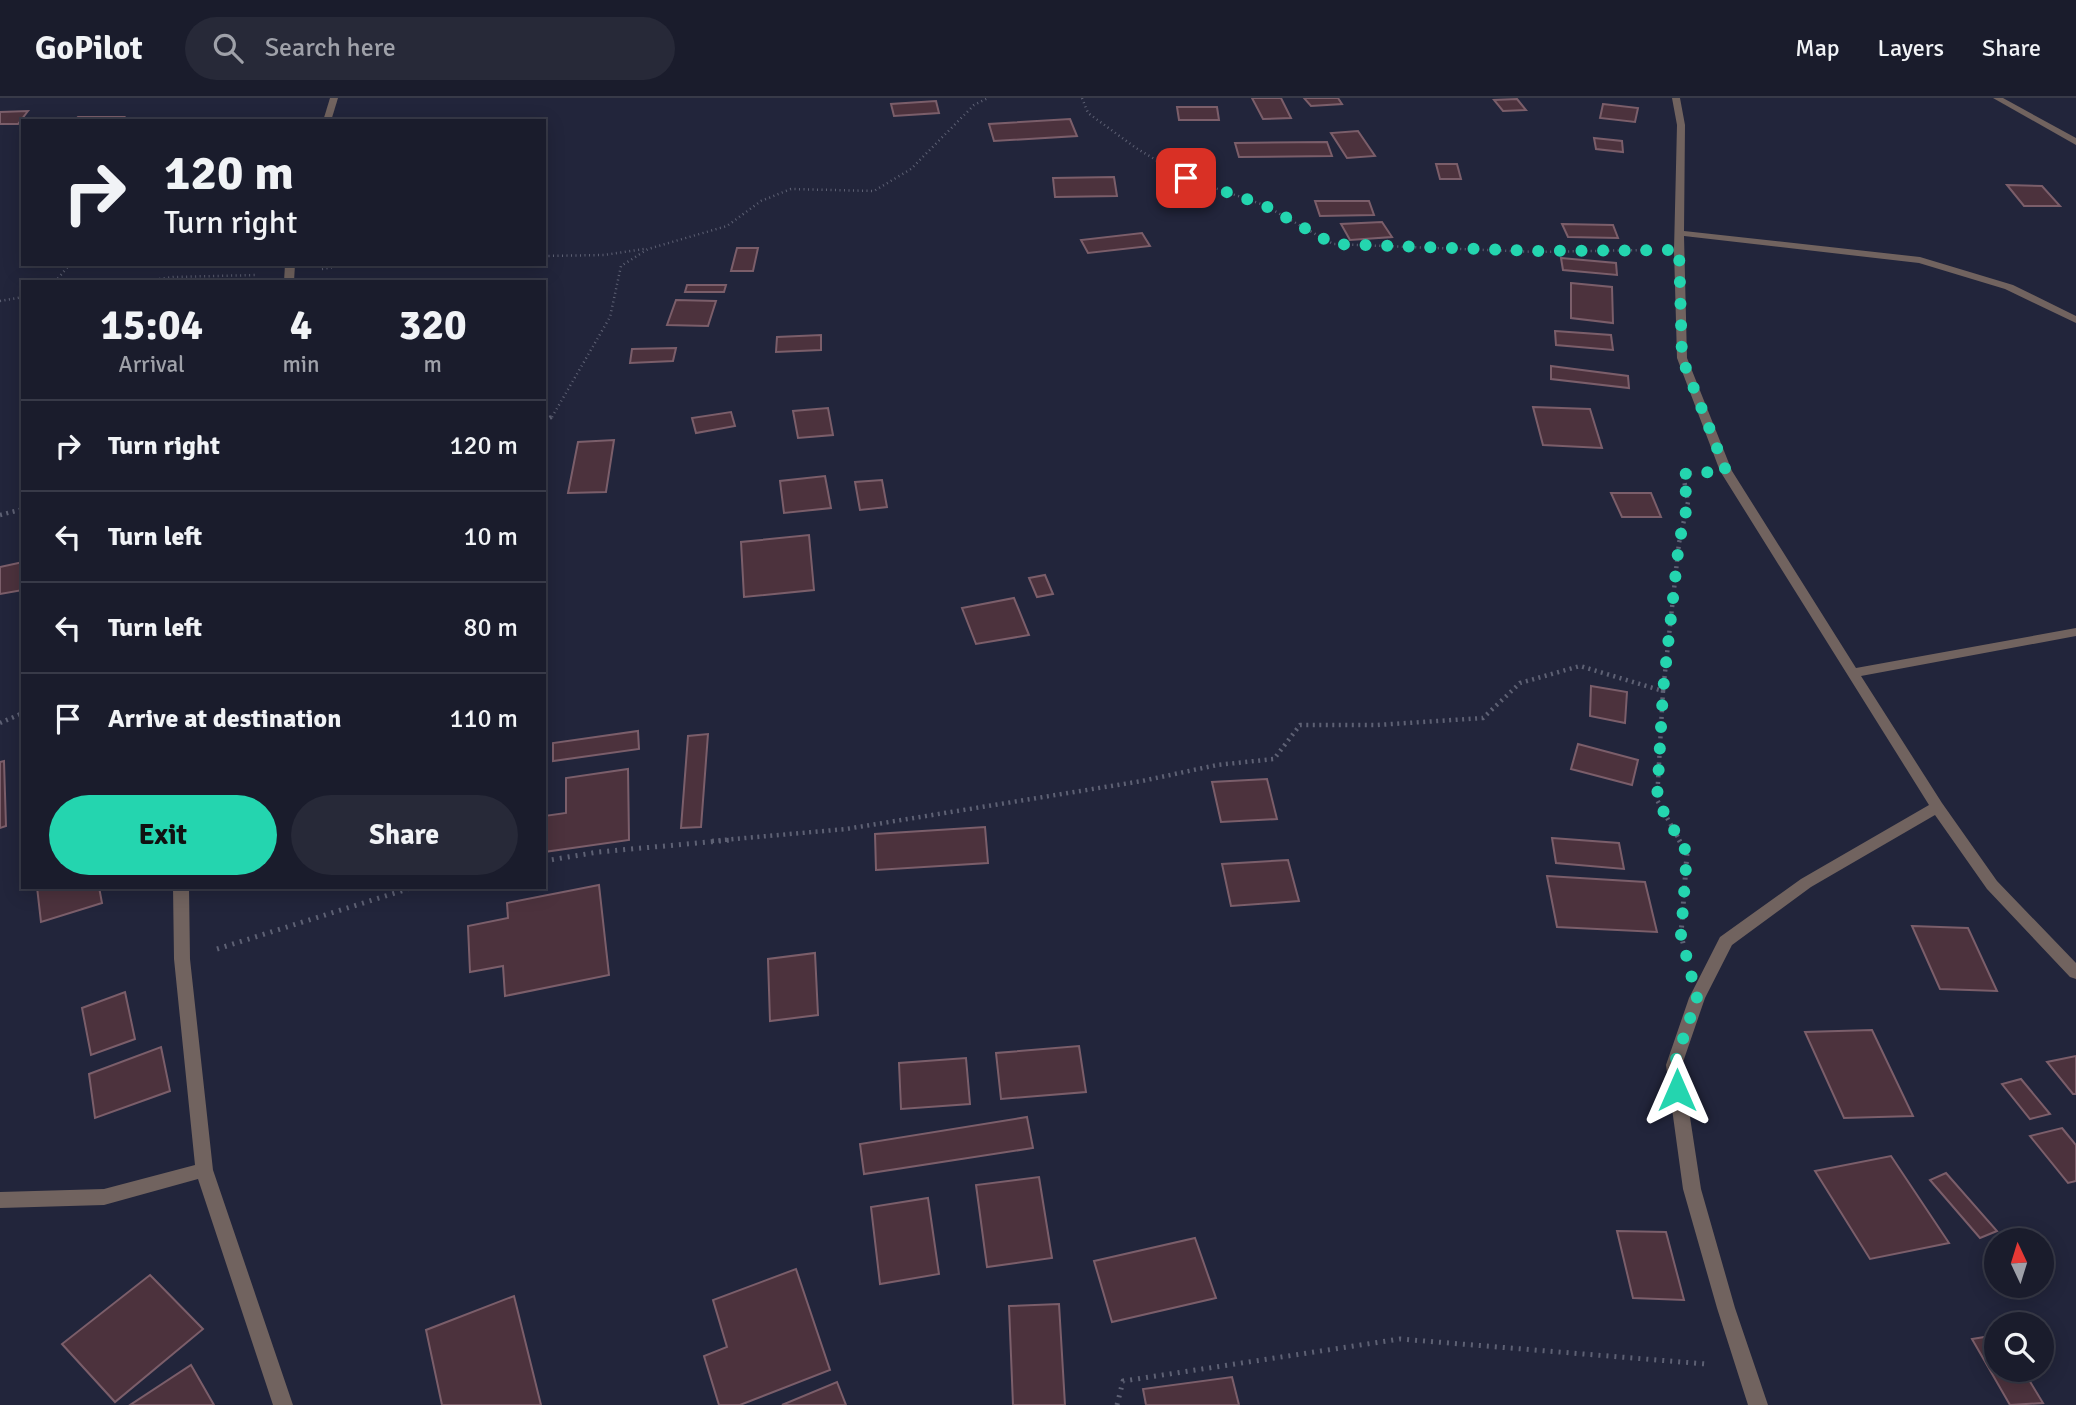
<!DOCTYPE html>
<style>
:root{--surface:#1a1c2c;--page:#272938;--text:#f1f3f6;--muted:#9fa1a9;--line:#383a48;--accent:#24d5af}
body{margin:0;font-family:Signika,sans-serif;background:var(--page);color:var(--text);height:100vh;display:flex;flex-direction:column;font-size:26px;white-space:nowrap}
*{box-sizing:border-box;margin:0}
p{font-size:23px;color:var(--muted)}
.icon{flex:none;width:38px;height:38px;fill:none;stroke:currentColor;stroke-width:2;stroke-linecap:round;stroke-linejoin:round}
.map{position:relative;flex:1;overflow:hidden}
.panel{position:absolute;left:21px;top:182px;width:525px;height:609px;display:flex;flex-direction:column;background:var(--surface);border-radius:0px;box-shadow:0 4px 18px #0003,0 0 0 2px var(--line)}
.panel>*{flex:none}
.hud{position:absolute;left:21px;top:21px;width:525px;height:147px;border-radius:0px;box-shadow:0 4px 18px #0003,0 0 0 2px var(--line);background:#1a1c2c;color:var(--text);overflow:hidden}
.needle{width:46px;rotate:356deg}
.buttons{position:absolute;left:1984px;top:1130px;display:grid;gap:14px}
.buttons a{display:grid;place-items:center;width:70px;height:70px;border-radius:50%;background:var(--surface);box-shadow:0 4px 18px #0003,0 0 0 2px var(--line);font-size:35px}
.pin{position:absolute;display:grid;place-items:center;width:60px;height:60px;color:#fff;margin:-30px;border-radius:14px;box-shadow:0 4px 10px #0006}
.me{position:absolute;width:77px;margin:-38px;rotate:0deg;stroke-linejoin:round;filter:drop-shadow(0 0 5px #0008)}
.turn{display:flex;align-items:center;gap:24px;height:147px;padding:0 28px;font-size:32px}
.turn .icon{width:91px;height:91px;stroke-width:2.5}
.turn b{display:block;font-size:49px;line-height:60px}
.eta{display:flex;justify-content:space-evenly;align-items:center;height:119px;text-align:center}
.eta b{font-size:42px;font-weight:700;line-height:49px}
.cta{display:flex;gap:14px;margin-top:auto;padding:14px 28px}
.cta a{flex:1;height:80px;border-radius:42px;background:var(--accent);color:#111;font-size:28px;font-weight:700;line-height:80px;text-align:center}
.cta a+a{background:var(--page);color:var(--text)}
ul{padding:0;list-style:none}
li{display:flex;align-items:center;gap:21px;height:91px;padding:0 28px;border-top:2px solid var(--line)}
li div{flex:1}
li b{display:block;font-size:26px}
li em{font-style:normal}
header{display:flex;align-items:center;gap:42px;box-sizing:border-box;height:98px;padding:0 35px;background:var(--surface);border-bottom:2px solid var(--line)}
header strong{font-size:33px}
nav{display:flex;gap:38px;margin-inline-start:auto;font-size:24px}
.search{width:490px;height:63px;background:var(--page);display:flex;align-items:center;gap:18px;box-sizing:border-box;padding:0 24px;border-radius:38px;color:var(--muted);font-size:26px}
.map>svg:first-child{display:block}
.building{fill:#4c323d;stroke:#7b5e6a;stroke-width:2}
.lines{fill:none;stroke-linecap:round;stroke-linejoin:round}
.path-far2{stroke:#5e6174;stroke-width:2.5;stroke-dasharray:1 3.5;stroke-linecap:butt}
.path-far1{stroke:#5e6174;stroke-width:4.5;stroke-dasharray:2 4.5;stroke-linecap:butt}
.path{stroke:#5e6174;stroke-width:5;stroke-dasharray:2 6;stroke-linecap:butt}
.street{fill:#71635f;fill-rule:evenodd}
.route{stroke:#24d5af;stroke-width:12;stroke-dasharray:0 21.6}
</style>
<header>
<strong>GoPilot</strong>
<div class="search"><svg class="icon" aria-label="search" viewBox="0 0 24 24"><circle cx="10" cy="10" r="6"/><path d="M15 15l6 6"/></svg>Search here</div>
<nav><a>Map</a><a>Layers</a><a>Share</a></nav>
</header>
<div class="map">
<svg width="2076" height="1307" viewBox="0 0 2076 1307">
<rect width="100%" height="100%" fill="#22253b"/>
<g class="building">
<path d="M1252,0H1281L1291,20L1263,21Z"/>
<path d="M1304,0H1338L1342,6L1311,8Z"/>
<path d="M1517,1L1526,12L1503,13L1494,2Z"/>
<path d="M936,3L939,15L894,18L891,6Z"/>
<path d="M1603,6L1638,10L1635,24L1600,20Z"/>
<path d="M1177,9H1217L1219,22H1179Z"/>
<path d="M28,13L18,26H0V14Z"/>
<path d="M78,19H124L121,23H74Z"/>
<path d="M1070,21L1077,38L994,43L989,26Z"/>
<path d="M1358,33L1375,58L1347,60L1331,35Z"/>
<path d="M1594,40L1622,43L1623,54L1596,51Z"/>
<path d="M1327,44L1332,58L1239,59L1235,45Z"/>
<path d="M1436,66H1457L1461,81H1440Z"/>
<path d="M1114,79L1117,98L1055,99L1053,80Z"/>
<path d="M2007,87L2042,88L2060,108H2024Z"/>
<path d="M1315,103H1369L1374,117L1320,118Z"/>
<path d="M1382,124L1392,139L1350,142L1341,126Z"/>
<path d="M1562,126L1613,127L1618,140L1568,139Z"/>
<path d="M1142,135L1150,148L1088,155L1081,142Z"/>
<path d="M737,150H758L753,173H731Z"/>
<path d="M1561,160L1616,165L1617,177L1563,172Z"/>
<path d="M1571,185L1612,189L1613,225L1571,220Z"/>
<path d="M687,187H726L724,194H685Z"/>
<path d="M676,202L716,203L708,228L667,227Z"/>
<path d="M1555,233L1611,237L1613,252L1556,247Z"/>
<path d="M821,237V252L776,254L777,239Z"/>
<path d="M676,250L673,263L630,265L632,251Z"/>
<path d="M1551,268L1628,278L1629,290L1551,281Z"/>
<path d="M1533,309L1590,311L1602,350L1543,347Z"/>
<path d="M828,310L833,337L798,340L793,313Z"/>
<path d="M731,314L735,328L696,335L692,320Z"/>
<path d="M614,342L606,394L568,395L578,344Z"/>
<path d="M825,378L831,410L784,415L780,383Z"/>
<path d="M882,382L887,409L860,412L855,384Z"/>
<path d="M1611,395H1651L1661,419H1622Z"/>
<path d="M809,437L814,492L744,499L741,444Z"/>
<path d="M23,464V492L0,496V469Z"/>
<path d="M1045,477L1053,496L1037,499L1029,480Z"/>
<path d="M1014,500L1029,537L976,546L962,510Z"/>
<path d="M1591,588L1627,594L1625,625L1590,618Z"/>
<path d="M638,633L639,651L553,663V645Z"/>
<path d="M708,636L701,729L681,730L688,638Z"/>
<path d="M1578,646L1638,662L1632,687L1571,671Z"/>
<path d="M4,663L6,728L0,730V664Z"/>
<path d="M628,671L629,742L544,754V718L566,715V680Z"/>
<path d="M1267,681L1277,721L1221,724L1212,684Z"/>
<path d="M985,729L988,765L876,772L875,736Z"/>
<path d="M1552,740L1619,745L1624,771L1556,765Z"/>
<path d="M1288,762L1299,803L1231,808L1222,766Z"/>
<path d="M1547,778L1645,784L1657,834L1557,829Z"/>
<path d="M599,787L609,877L505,898L503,868L470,874L468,828L508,820L507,805Z"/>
<path d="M37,789H99L102,805L41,824Z"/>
<path d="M1912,828L1968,830L1997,893L1940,891Z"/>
<path d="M815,855L818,917L770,923L768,861Z"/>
<path d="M125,894L135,941L91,957L82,910Z"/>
<path d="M1872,932L1913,1018L1844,1020L1805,934Z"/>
<path d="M1079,948L1086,994L1001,1001L996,955Z"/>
<path d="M161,949L170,993L95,1020L89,976Z"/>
<path d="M2076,958V996H2073L2047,964Z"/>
<path d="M966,960L970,1006L901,1011L899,965Z"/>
<path d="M2021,981L2050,1016L2030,1021L2002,986Z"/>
<path d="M1027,1019L1033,1050L864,1076L860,1046Z"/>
<path d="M2062,1030L2076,1047V1083L2068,1085L2030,1038Z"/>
<path d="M1891,1058L1949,1145L1870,1161L1815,1073Z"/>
<path d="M1946,1075L1997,1133L1980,1140L1930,1082Z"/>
<path d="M1039,1079L1052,1160L987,1169L976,1087Z"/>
<path d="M928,1100L939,1176L880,1186L871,1109Z"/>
<path d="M1617,1133L1666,1134L1684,1202L1633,1200Z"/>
<path d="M1195,1140L1216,1200L1112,1224L1094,1163Z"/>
<path d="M796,1171L830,1272L740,1307H719L704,1258L727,1249L713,1202Z"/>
<path d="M150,1177L203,1231L115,1304L62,1246Z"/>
<path d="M514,1198L541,1307H442L426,1232Z"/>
<path d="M1059,1206L1065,1307H1013L1009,1208Z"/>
<path d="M1997,1237V1272H2023L2043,1305L2010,1307L1972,1241Z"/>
<path d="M191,1267L214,1307H130Z"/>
<path d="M1232,1279L1239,1307H1146L1143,1291Z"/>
<path d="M837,1284L846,1307H782Z"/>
</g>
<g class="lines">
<g class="path-far2">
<path d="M1082,0L1088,15L1136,50L1186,80L1264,107L1333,146L1538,154L1647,152"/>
<path d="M544,158L604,157L644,151"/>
<path d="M322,171L352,166"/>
<path d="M55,184L70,166"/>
<path d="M137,184L173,179L257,177"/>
<path d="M0,203L23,199"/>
<path d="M552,319L610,219L621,168L648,151L727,128L761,103L791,91L874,93L911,71L974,7L988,0"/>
</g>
<g class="path-far1">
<path d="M544,323L553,318"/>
<path d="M0,417L23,411"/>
<path d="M1663,593L1657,702L1680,743"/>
<path d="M0,625L23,615"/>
<path d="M712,743L846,731L1142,683L1217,667L1274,661L1300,627H1377L1483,620L1520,585L1580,568L1663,593L1679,445L1688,404L1683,376L1692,375"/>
</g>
<g class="path">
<path d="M1679,742L1687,755L1681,837L1684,849"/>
<path d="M544,763L598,754L731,742"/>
<path d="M217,851L414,789"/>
<path d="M1117,1307L1123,1283L1400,1241L1706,1266"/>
</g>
<g class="street">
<path d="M330,0H338L331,23H323Z"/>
<path d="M1672,0H1680L1685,27L1684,133L1920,159L2013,187L2076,218V225L2005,191L1919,165L1684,138L1687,260L1732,373L1856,570L2076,530V538L1861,578L1942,705L1997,783L2076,865V881L2070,879L1987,791L1935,717L1811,789L1732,847L1705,900L1682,967L1701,1091L1735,1210L1768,1307H1748L1717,1210L1683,1091L1666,967L1689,900L1720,839L1801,781L1929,707L1720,373L1677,260L1674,152L1677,27Z"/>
<path d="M1993,0H2003L2076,40V47Z"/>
<path d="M285,166H295L294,184H284Z"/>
<path d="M173,789H189L190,861L213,1072L293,1307H273L198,1081L104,1107L0,1110V1094L104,1091L195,1067L174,861Z"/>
</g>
</g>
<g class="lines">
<path class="route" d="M1186,80L1264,107L1333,146L1538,153L1679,152L1682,260L1726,373L1682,376L1688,404L1679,445L1663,593L1657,702L1687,755L1681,837L1697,900L1674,967L1677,992"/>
</g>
</svg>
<div class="buttons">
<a><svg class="needle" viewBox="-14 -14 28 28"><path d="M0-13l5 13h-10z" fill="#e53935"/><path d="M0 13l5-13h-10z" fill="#9fa1a9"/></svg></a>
<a><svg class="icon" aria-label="search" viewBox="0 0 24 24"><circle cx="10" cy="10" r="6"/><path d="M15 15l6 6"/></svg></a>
</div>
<div class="pin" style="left:1186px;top:80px;background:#d93025"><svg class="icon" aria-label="arrive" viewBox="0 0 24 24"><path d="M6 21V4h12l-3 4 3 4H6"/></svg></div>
<svg class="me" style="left:1677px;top:992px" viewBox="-20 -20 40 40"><path d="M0-17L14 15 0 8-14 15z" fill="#24d5af" stroke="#fff" stroke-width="4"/></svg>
<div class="hud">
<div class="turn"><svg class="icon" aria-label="right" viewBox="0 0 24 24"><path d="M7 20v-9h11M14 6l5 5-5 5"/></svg><div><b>120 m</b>Turn right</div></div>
</div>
<section class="panel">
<div class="eta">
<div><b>15:04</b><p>Arrival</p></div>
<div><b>4</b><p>min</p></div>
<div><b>320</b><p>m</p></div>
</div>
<ul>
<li><svg class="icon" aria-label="right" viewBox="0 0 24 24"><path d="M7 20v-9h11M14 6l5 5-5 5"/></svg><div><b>Turn right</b></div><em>120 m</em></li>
<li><svg class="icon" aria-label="left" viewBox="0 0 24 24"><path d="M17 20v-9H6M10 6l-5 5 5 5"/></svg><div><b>Turn left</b></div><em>10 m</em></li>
<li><svg class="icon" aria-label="left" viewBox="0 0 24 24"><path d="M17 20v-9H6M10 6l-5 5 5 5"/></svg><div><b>Turn left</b></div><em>80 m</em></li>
<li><svg class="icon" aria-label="arrive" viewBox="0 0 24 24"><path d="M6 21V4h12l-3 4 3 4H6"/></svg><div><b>Arrive at destination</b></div><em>110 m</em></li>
</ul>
<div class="cta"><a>Exit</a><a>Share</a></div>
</section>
</div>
